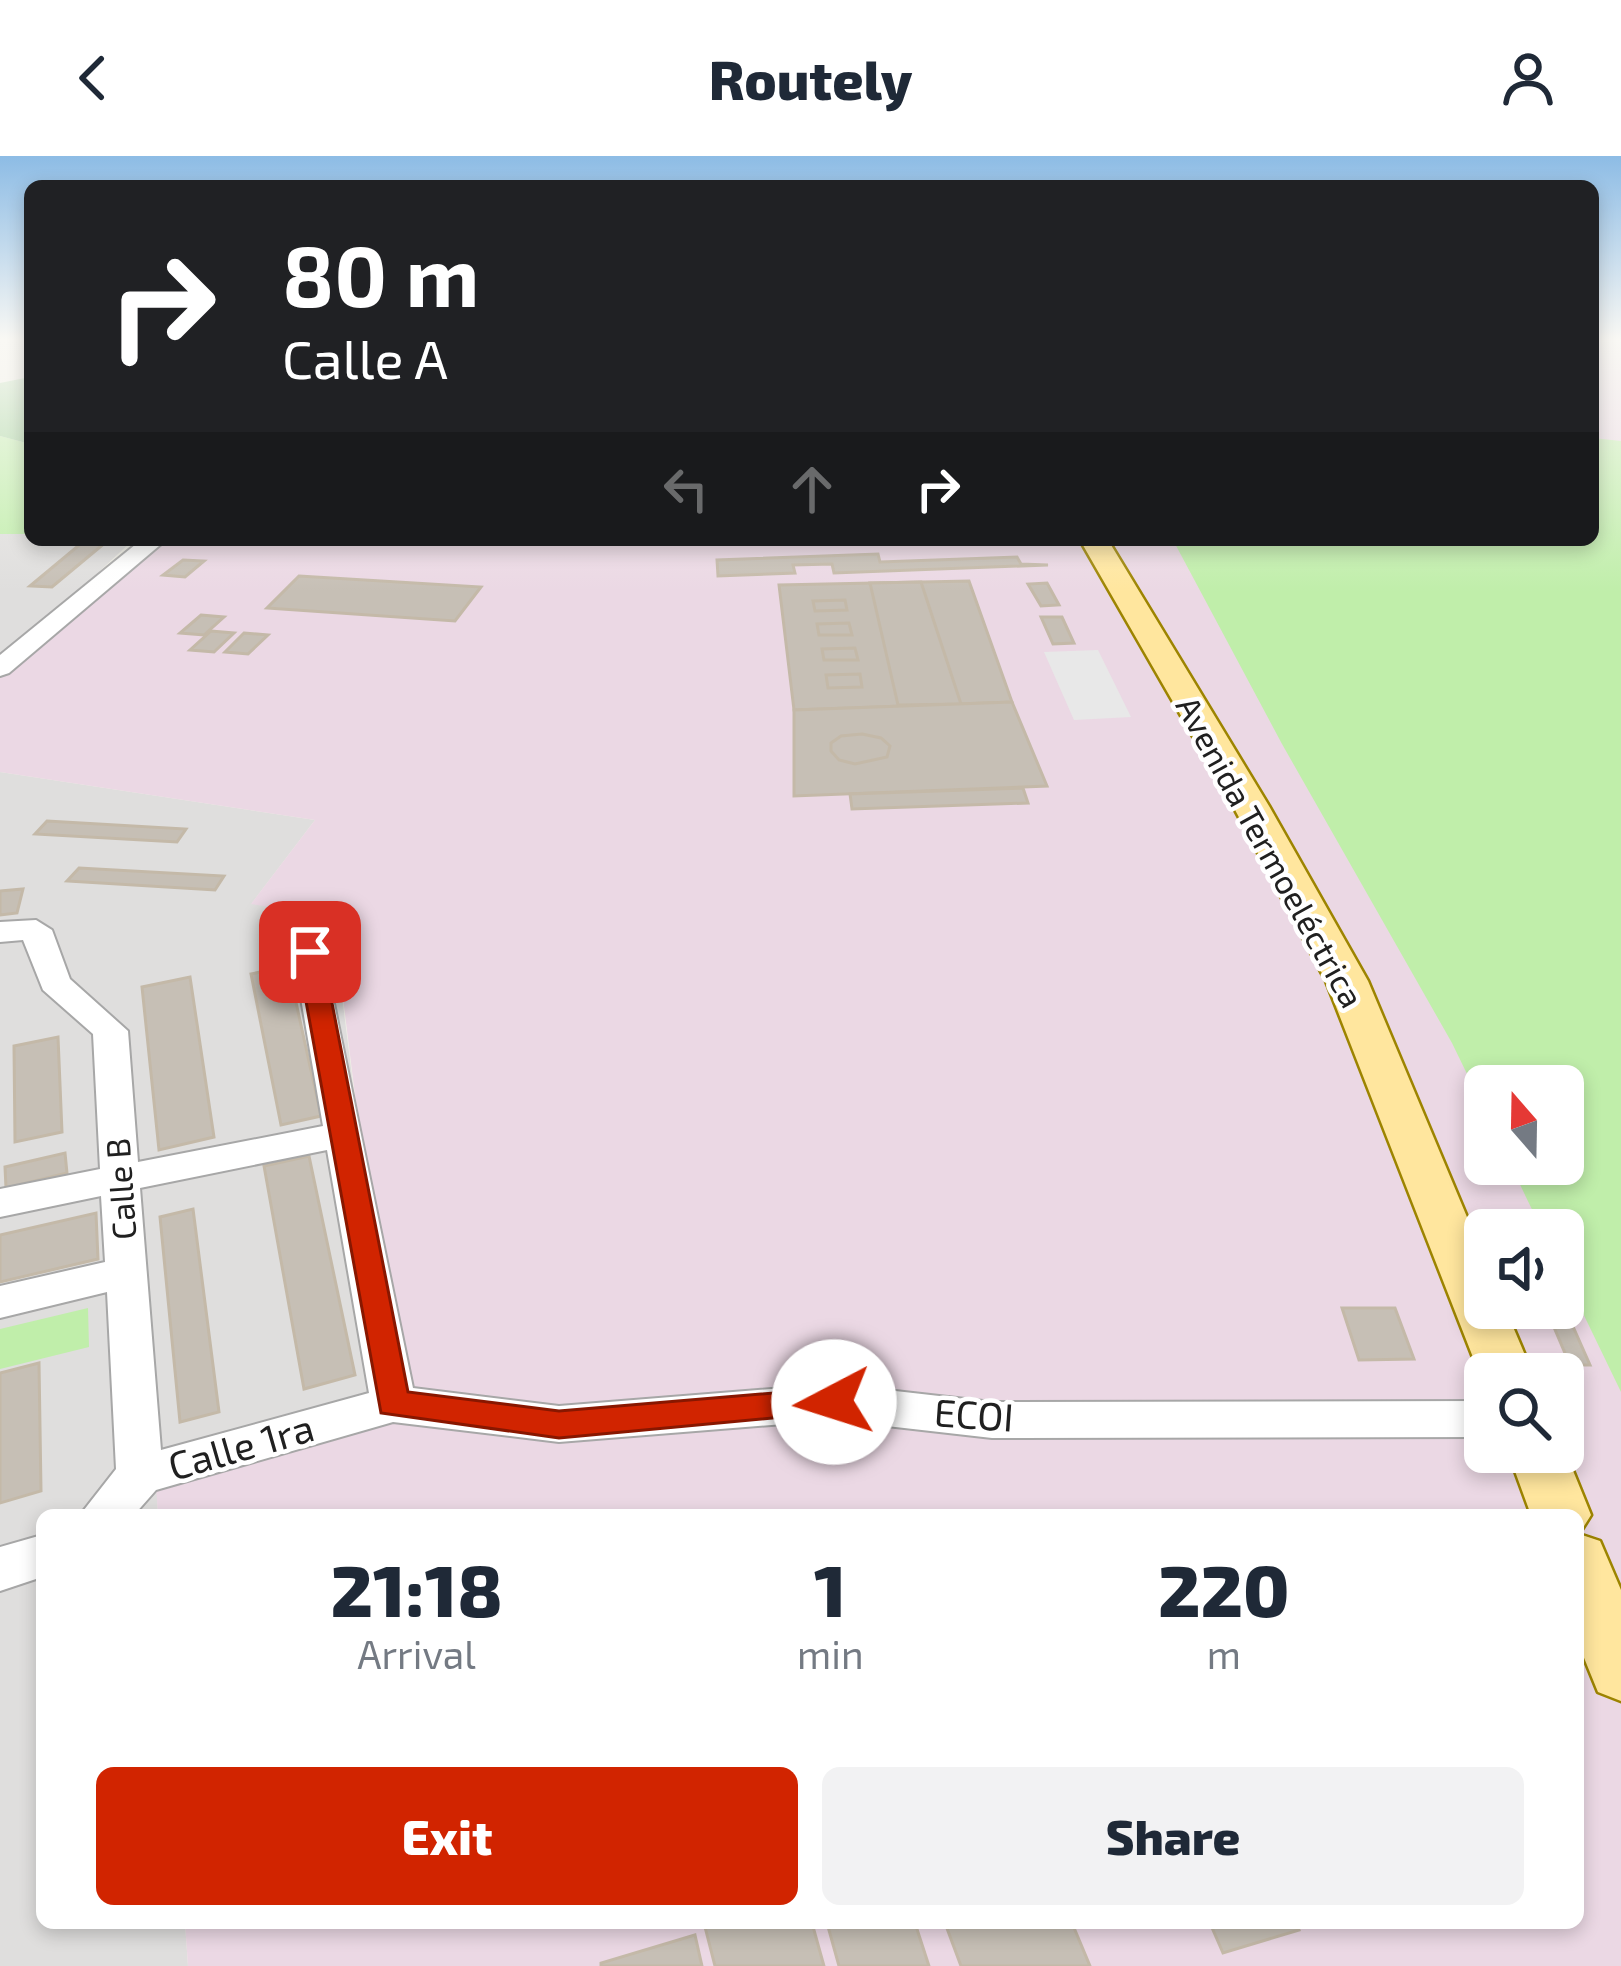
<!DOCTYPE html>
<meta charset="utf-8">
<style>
:root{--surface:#fff;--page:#f2f2f3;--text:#1f2937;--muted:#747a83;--accent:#d12400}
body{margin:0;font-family:"Exo 2",sans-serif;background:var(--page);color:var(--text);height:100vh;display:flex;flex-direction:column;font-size:45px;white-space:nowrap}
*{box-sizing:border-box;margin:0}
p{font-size:39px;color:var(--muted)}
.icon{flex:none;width:66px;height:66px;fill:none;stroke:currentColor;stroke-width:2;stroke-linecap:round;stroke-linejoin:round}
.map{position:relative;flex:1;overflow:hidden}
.sheet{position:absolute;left:36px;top:1353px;width:1548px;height:420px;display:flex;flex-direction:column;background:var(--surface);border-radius:18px;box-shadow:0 6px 18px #0003}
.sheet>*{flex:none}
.hud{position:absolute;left:24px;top:24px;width:1575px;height:366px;border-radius:18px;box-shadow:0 6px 18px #0003;background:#202124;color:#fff;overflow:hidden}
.needle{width:78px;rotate:340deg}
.fabs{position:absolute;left:1464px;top:909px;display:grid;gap:24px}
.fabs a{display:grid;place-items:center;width:120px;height:120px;border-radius:18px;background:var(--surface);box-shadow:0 6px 18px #0003;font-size:60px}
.pin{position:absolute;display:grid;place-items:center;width:102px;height:102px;color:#fff;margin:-51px;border-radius:24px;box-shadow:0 6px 18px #0006}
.me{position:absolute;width:132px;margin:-66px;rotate:265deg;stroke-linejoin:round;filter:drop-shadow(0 0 9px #0008)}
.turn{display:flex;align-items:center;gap:42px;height:252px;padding:0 60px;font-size:54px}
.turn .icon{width:156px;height:156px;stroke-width:2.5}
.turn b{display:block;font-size:84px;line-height:102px}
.lanes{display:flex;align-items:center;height:114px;padding:0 60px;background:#0003;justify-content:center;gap:60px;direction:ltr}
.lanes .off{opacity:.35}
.eta{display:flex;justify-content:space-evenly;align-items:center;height:204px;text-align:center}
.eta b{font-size:72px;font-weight:800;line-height:84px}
.cta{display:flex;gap:24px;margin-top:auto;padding:24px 60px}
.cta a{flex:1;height:138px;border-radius:18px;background:var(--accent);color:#fff;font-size:48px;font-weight:800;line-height:138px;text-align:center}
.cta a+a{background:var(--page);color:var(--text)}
header{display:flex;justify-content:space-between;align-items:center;height:156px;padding:0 60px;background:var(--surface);font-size:54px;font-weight:800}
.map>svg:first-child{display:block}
.residential{fill:#dfdedd}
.industrial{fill:#ebd8e4;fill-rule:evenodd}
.grass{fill:#c0eeaa}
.forest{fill:#a0d399}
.parking{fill:#e8e8e8}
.building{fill:#c6bfb5;stroke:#c4b9a8;stroke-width:3}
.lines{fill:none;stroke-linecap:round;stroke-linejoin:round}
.minor-casing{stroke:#a7a7a7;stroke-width:4}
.major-casing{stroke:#9d8400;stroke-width:5}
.minor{fill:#fff;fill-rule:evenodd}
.major{fill:#ffe69e;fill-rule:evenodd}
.route{fill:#d12400;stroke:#881700;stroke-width:3}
.labels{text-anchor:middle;stroke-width:9;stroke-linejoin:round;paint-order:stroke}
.street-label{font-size:33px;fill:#202020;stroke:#fff}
.near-street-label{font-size:39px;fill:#202020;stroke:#fff}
</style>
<header><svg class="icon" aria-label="back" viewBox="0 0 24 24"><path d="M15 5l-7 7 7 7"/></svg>Routely<svg class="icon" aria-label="person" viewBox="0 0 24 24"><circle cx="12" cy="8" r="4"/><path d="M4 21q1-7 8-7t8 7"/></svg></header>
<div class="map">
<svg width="1621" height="1810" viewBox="0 0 1621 1810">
<rect width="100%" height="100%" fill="#f1f0e7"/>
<g class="residential">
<path d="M0,378H30V384H133L0,508Z"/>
<path d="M0,616L315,664L252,747L332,760L393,1248L156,1315L158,1359H42V1767H185L188,1810H0Z"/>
</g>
<path class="industrial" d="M1593,183H1621V1810H188L185,1767H1578V1359H158L155,1315L393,1247L333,761L251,748L315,664L0,616V512L155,384H1593ZM1485,930H1563V1008H1485ZM1485,1074H1563V1152H1485ZM1485,1218H1563V1296H1485Z"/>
<g class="grass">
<path d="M0,280L30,288V378H0Z"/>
<path d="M1593,282L1621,285V1236L1563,1116V1074H1542L1510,1008H1563V930H1485V955L1452,887L1282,588L1173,384H1593Z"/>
<path d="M88,1152L89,1191L0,1213V1173Z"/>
</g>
<path class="forest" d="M30,221V288L0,280V227Z"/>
<path class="parking" d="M1098,494L1131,561L1074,564L1044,496Z"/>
<g class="building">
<path d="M84,385L106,386L52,431L30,430Z"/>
<path d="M878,398L880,406L1017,401L1021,408L1048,409L834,417L832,408L793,409L795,417L718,420L717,404Z"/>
<path d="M183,404L204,405L185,421L163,419Z"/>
<path d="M299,420L481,431L455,465L267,452Z"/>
<path d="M969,425L1012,546L794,554L779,429Z"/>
<path d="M921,426L961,548L898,549L870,427Z"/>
<path d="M1047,427L1059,449L1041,450L1028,428Z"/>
<path d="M845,444L847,454L815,455L813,445Z"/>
<path d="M201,459L224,461L204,479L180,477Z"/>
<path d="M1041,461H1062L1074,487L1053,488Z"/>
<path d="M849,467L852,479H819L817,468Z"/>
<path d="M211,475L234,477L214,496L190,494Z"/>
<path d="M244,477L268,479L248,498L225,496Z"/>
<path d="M855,492L858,504H824L822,493Z"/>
<path d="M860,518L862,531L828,532L826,519Z"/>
<path d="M1012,546L1047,630L794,640V554Z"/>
<path d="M862,578L881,582L890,590L887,601L855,608L839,604L831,595V587L841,580Z"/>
<path d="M1023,632L1028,647L852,653L850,638Z"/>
<path d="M47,665L186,673L177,686L35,678Z"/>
<path d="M79,712L224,720L215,734L67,725Z"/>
<path d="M23,733L17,757L0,759V735Z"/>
<path d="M288,810L321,960L281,969L251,818Z"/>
<path d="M190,821L214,981L159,994L142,831Z"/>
<path d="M58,881L62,976L15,986L14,890Z"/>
<path d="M65,997L67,1017L6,1032L5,1011Z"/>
<path d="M309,1000L355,1219L304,1233L264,1010Z"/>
<path d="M193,1053L219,1256L180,1266L160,1061Z"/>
<path d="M96,1057L98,1103L0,1126V1079Z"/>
<path d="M1342,1152H1395L1414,1203L1359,1204Z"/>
<path d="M1548,1157H1567L1590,1209H1570Z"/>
<path d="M39,1207L41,1335L0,1347V1217Z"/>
<path d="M704,1767H812L824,1810H715Z"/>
<path d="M827,1767H915L929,1810H839Z"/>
<path d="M945,1767H1072L1090,1810H961Z"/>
<path d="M1210,1767H1296L1299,1774L1223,1797Z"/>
<path d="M695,1779L702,1810H601V1807Z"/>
</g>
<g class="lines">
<defs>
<g id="minor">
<path d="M141,384H166L9,517L0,520V499Z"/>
<path d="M36,764L52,774L70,823L128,875L138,1006L323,970L293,796L298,789H322L413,1232L559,1250L834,1228L992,1246L1485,1245V1281L992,1282L834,1264L559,1286L393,1266L156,1334L134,1359H80L116,1313L107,1136L0,1162V1130L105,1106L101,1040L0,1061V1033L100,1013L93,878L43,834L23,784L0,786V766ZM327,994L369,1237L161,1294L140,1032Z"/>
<path d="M42,1379V1421L0,1435V1391Z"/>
</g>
<g id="major">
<path d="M1080,384H1108L1269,650L1368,825L1485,1104V1152H1505L1533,1218H1485V1232L1326,825L1233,650Z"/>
<path d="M1563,1290L1591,1359L1579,1378L1600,1385L1621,1434V1545L1598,1536L1578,1487V1359H1531L1508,1296H1563Z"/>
</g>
</defs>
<use href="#minor" class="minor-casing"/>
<use href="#major" class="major-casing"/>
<use href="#minor" class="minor"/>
<use href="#major" class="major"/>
</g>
<linearGradient id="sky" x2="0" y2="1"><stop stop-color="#8dbce5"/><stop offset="0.42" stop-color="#f9f8f4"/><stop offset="1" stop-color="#f9f8f4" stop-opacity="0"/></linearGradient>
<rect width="1621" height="436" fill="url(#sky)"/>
<path class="route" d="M310,789L322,796L408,1236L559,1255L834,1232L846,1236L851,1246L846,1255L559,1282L381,1257L297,796Z"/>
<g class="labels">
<g class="street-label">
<text transform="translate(1270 696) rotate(61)" y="12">Avenida Termoeléctrica</text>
<text transform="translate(121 1033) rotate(-94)" y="12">Calle B</text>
</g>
<g class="near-street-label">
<text transform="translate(974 1259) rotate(4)" y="14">ECOI</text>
<text transform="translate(241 1291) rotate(-16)" y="14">Calle 1ra</text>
</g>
</g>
</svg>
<div class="fabs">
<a><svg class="needle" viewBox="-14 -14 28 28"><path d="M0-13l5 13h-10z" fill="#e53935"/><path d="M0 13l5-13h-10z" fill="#747a83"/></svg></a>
<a><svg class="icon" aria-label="sound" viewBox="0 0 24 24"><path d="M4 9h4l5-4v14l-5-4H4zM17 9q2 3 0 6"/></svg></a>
<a><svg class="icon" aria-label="search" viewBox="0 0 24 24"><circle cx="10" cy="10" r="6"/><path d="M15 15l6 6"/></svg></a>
</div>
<div class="pin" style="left:310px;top:796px;background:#d93025"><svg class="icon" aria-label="arrive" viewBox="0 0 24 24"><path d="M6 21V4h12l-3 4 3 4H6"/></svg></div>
<svg class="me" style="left:834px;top:1246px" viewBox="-20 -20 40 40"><circle r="19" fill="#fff"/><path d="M0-13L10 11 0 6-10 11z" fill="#d12400"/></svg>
<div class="hud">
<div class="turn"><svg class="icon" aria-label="right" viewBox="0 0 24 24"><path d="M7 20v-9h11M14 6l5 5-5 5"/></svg><div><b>80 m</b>Calle A</div></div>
<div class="lanes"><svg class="icon off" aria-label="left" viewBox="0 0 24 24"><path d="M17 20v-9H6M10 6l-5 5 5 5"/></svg><svg class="icon off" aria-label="ahead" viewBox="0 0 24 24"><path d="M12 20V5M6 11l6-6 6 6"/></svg><svg class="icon" aria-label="right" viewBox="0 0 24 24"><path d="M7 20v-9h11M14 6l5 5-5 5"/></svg></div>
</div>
<section class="sheet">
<div class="eta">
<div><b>21:18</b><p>Arrival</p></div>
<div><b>1</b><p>min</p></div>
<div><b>220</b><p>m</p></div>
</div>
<div class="cta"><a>Exit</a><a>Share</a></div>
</section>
</div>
